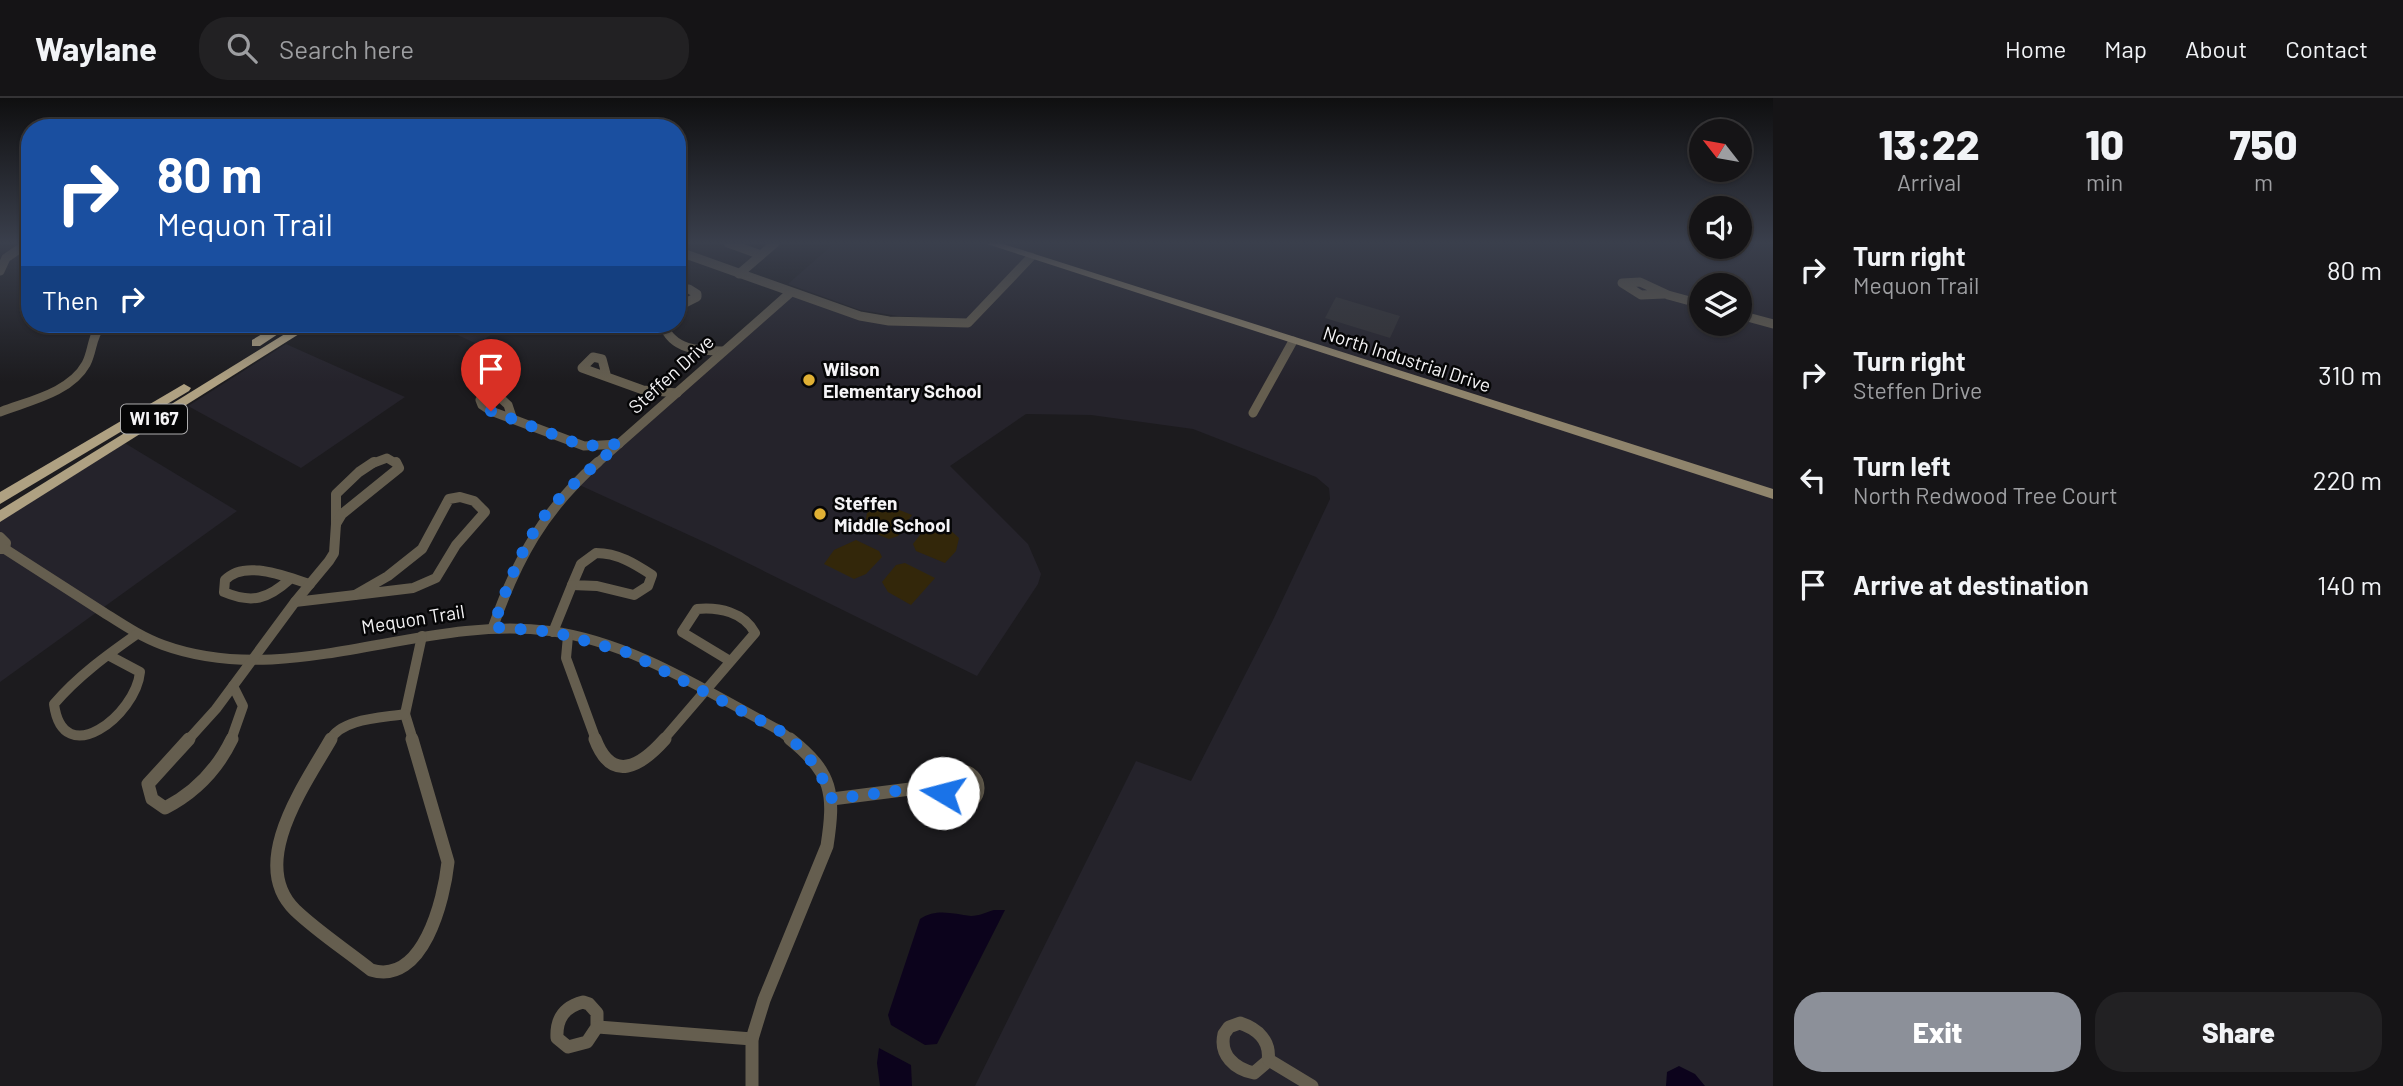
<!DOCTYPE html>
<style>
:root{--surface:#151416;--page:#222123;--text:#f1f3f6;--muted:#9d9ea1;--line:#343335;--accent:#8c9099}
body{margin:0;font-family:Barlow,sans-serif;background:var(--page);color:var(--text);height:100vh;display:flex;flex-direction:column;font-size:26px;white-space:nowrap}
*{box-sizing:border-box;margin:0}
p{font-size:23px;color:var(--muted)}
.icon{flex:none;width:38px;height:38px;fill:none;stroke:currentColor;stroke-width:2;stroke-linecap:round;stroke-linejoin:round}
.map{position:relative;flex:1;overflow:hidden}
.side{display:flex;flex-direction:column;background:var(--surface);width:630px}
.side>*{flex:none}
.guide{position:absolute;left:21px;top:21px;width:665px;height:214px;border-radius:28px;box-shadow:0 2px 5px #0004,0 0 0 2px var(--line);background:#1a4fa0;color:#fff;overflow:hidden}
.needle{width:46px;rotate:301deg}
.controls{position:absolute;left:1689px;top:21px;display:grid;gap:14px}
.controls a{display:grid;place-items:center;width:63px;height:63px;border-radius:50%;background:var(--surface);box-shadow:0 2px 5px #0004,0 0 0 2px var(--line);font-size:35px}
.pin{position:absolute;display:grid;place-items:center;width:60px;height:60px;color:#fff;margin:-72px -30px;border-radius:50% 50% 50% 0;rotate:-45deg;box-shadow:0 0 7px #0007}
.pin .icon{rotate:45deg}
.me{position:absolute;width:77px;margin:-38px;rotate:278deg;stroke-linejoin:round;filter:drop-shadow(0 0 5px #0008)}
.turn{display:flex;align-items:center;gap:24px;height:147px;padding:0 21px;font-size:32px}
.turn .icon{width:91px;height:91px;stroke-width:2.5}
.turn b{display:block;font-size:49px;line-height:60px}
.then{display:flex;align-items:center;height:66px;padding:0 21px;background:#0003;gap:14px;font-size:26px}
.eta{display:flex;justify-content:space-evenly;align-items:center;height:119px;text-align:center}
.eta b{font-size:42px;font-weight:800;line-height:49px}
.button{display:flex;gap:14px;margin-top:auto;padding:14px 21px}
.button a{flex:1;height:80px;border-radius:28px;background:var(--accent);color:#fff;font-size:28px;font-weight:800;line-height:80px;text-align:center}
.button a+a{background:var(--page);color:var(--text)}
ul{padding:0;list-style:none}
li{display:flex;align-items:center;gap:21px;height:105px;padding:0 21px}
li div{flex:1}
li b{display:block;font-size:26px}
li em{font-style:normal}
header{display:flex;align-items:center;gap:42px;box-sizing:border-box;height:98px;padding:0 35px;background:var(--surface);border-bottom:2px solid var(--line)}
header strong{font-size:33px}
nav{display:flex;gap:38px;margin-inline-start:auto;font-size:24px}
.search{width:490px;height:63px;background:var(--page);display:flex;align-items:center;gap:18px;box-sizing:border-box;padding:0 24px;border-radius:28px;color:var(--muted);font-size:26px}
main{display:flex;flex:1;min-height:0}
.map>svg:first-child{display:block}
.built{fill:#25232b;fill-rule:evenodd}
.green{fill:#33270a}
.water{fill:#0c031c}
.building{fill:#323134}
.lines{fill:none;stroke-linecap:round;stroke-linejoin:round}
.street-far2{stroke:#655e4f;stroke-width:9}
.street-far1{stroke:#655e4f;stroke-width:10}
.street{stroke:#655e4f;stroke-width:13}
.secondary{fill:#8f846c;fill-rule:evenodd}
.primary{fill:#afa182;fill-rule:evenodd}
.route{stroke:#1a73e8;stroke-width:12;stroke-dasharray:0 21.6}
.poi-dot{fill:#e0b034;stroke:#060607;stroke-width:2.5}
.labels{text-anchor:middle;stroke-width:5;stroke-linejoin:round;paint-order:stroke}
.shield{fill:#060607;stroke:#adadae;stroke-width:2}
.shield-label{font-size:18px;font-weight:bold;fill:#f5f4f6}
.street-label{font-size:19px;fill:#f5f4f6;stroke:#060607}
.poi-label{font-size:19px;font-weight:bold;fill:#f5f4f6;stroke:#060607;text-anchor:start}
</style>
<header>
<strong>Waylane</strong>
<div class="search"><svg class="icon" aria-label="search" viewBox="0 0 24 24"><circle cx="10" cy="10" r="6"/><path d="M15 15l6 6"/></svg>Search here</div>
<nav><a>Home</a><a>Map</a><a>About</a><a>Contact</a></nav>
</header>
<main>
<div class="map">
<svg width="1773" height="988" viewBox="0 0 1773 988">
<rect width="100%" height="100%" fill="#1c1b1e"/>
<g class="built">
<path d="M824,145H1701V149L1773,145V988H975L1136,663L1191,683L1273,522L1330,401L1329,390L1316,379L1193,331L1091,317L1026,316L950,368L1028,446L1041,476L1038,486L977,578L713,448L575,385L790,195L860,218L959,221L898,218L860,212L788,186L831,148ZM1701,187H1740V226H1701Z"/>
<path d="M434,226H507L477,246Z"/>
<path d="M286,246L405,299L301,370L188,308Z"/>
<path d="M123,344L237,413L0,584V421Z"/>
</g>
<g class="green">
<path d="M884,406L912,417L898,438L889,441L864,431L867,415Z"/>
<path d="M926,429L949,431L959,440L956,453L945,465L916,453L913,446Z"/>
<path d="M856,442L879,453L882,459L866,476L854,481L824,466L834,452Z"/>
<path d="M905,465L935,480L911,507L888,494L882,484L896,467Z"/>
</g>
<g class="water">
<path d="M994,812H1005L937,946L925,947L891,927L888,917L920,821C937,810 953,816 971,818C979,818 987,814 994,812Z"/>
<path d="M879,950L911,967L912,988H880L877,965Z"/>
<path d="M1679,968L1695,976L1705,988H1666L1667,974Z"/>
</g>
<path class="building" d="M1336,199L1400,218L1390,240L1325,220Z"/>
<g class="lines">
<g class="street-far2">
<path d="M728,145L761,157"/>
<path d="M677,153L860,218L889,223L968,225L1031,159"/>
<path d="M0,173L6,160L28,145"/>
<path d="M739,176L775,145"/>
<path d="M1664,196L1641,197L1622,185L1640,184L1668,197L1701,206"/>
<path d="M677,197L682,192L689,191L697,196V199L677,209"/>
<path d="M1740,217L1773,226"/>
<path d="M663,226C672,252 699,253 723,253"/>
<path d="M606,276L602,261L593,259L582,270L643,292L677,295"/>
<path d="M0,314C28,303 70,295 86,266C93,253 91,239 102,226"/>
<path d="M1253,315L1293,243"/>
<path d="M512,319L508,307L496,296H487L480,302L482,307L491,313L584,348L619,346"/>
<path d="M371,366L387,360L397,366"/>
<path d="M596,366L790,195"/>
</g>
<g class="street-far1">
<path d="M460,399L474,403L485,414L456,447L436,480L413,490L355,497L388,478L422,451L449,401Z"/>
<path d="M336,426V396L359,374L374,364"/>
<path d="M336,426L342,416L399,370L396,364"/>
<path d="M0,439L6,445L5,451"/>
<path d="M0,451H5C38,472 70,493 103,514C122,526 141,539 163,547C290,593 421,516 550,533C632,544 706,593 777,631L792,642"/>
<path d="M596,455C618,455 635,466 652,477L648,488L634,497L597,488L572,487L581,466Z"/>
<path d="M290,481C268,501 252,506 224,494L225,482C245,461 286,479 310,486"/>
<path d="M295,504L355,497"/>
<path d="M493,529C517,461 543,413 598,364"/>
<path d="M553,534L572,487"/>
<path d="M568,538L566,560L596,642"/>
<path d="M108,557L140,574C136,617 63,674 54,606C78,578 107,557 137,536"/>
<path d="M405,616L413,642"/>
<path d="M405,616L422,538"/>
<path d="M188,642L216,611L295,504L329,463L334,455L336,426"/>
<path d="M231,642L243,608L233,588"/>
<path d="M330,642C342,620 382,620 405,616"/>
<path d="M663,642L755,535C744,514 719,509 697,511L682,534L730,563"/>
</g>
<g class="street">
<path d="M189,641L148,686L152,701L165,710C196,694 217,672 232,641"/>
<path d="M331,641C306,685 247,765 295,812C318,834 346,852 371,872C423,888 444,802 448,764L412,641"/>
<path d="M595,641C612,686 641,668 665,641"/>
<circle cx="961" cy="690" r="17"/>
<path d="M832,701L926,689L942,690"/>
<path d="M583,904L589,906L597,915V929L587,944L568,949L557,940C556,921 564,909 583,904Z"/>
<path d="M1240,925C1258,931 1271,943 1268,963L1254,975C1235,971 1219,957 1224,936L1229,929Z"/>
<path d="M598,929L752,941"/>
<path d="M1269,962L1312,988"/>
<path d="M752,988V941L764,902L827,748C835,696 833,675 790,641"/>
</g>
<path class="secondary" d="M984,145H1000L1773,391V401Z"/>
<g class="primary">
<path d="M279,226H293L260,248H252V242Z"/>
<path d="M301,226H315L0,424V412Z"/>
<path d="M184,286L191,290L189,293L0,406V394Z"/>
</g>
</g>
<linearGradient id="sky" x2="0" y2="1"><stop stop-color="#0f0f10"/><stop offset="0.51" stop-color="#3a3f4c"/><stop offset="1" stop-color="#3a3f4c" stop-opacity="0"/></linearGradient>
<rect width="1773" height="284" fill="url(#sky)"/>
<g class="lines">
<path class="route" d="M491,313L584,348L619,346C592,370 564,392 542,421C519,454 506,492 493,529L553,534L629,555L777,631C805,650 819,670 832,701L926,689L942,690L943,695"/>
</g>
<g class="poi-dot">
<circle cx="809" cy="282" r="7"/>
<circle cx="820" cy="416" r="7"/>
</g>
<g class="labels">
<rect class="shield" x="121" y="306.5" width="66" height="29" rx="5"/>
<g class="shield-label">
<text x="154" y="327">WI 167</text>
</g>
<g class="street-label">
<text transform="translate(1407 261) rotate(18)" y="7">North Industrial Drive</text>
<text transform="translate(671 276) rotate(-42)" y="7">Steffen Drive</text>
<text transform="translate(413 521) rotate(-9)" y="7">Mequon Trail</text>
</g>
<g class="poi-label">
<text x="823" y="278">Wilson<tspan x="823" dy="22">Elementary School</tspan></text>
<text x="834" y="412">Steffen<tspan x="834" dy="22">Middle School</tspan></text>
</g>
</g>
</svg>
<div class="controls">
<a><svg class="needle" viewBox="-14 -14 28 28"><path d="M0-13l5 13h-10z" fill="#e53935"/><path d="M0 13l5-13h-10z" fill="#9d9ea1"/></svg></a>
<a><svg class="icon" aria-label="sound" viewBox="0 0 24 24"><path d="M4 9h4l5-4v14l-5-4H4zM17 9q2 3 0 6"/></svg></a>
<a><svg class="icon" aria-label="layers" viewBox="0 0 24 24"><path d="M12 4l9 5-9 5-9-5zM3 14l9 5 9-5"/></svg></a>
</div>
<div class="pin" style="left:491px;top:313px;background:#d93025"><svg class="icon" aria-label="arrive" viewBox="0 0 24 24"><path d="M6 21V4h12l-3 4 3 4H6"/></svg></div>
<svg class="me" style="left:943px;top:695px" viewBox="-20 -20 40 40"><circle r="19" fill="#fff"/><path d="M0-13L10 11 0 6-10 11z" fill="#1a73e8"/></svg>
<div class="guide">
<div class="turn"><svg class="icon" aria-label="right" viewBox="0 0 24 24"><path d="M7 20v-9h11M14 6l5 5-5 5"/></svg><div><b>80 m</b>Mequon Trail</div></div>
<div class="then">Then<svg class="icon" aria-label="right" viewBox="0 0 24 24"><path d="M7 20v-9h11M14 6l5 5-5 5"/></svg></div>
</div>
</div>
<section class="side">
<div class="eta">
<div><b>13:22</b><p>Arrival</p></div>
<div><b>10</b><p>min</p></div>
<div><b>750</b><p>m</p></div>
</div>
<ul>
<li><svg class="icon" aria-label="right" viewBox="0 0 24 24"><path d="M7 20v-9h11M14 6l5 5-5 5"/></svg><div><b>Turn right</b><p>Mequon Trail</p></div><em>80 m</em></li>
<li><svg class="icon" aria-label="right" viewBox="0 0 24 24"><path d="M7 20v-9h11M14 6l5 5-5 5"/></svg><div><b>Turn right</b><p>Steffen Drive</p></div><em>310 m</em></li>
<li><svg class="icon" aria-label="left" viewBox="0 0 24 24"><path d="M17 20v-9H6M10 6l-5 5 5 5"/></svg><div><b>Turn left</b><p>North Redwood Tree Court</p></div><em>220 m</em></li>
<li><svg class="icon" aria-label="arrive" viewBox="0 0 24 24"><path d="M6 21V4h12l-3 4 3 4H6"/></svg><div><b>Arrive at destination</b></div><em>140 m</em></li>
</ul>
<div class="button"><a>Exit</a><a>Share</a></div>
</section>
</main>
